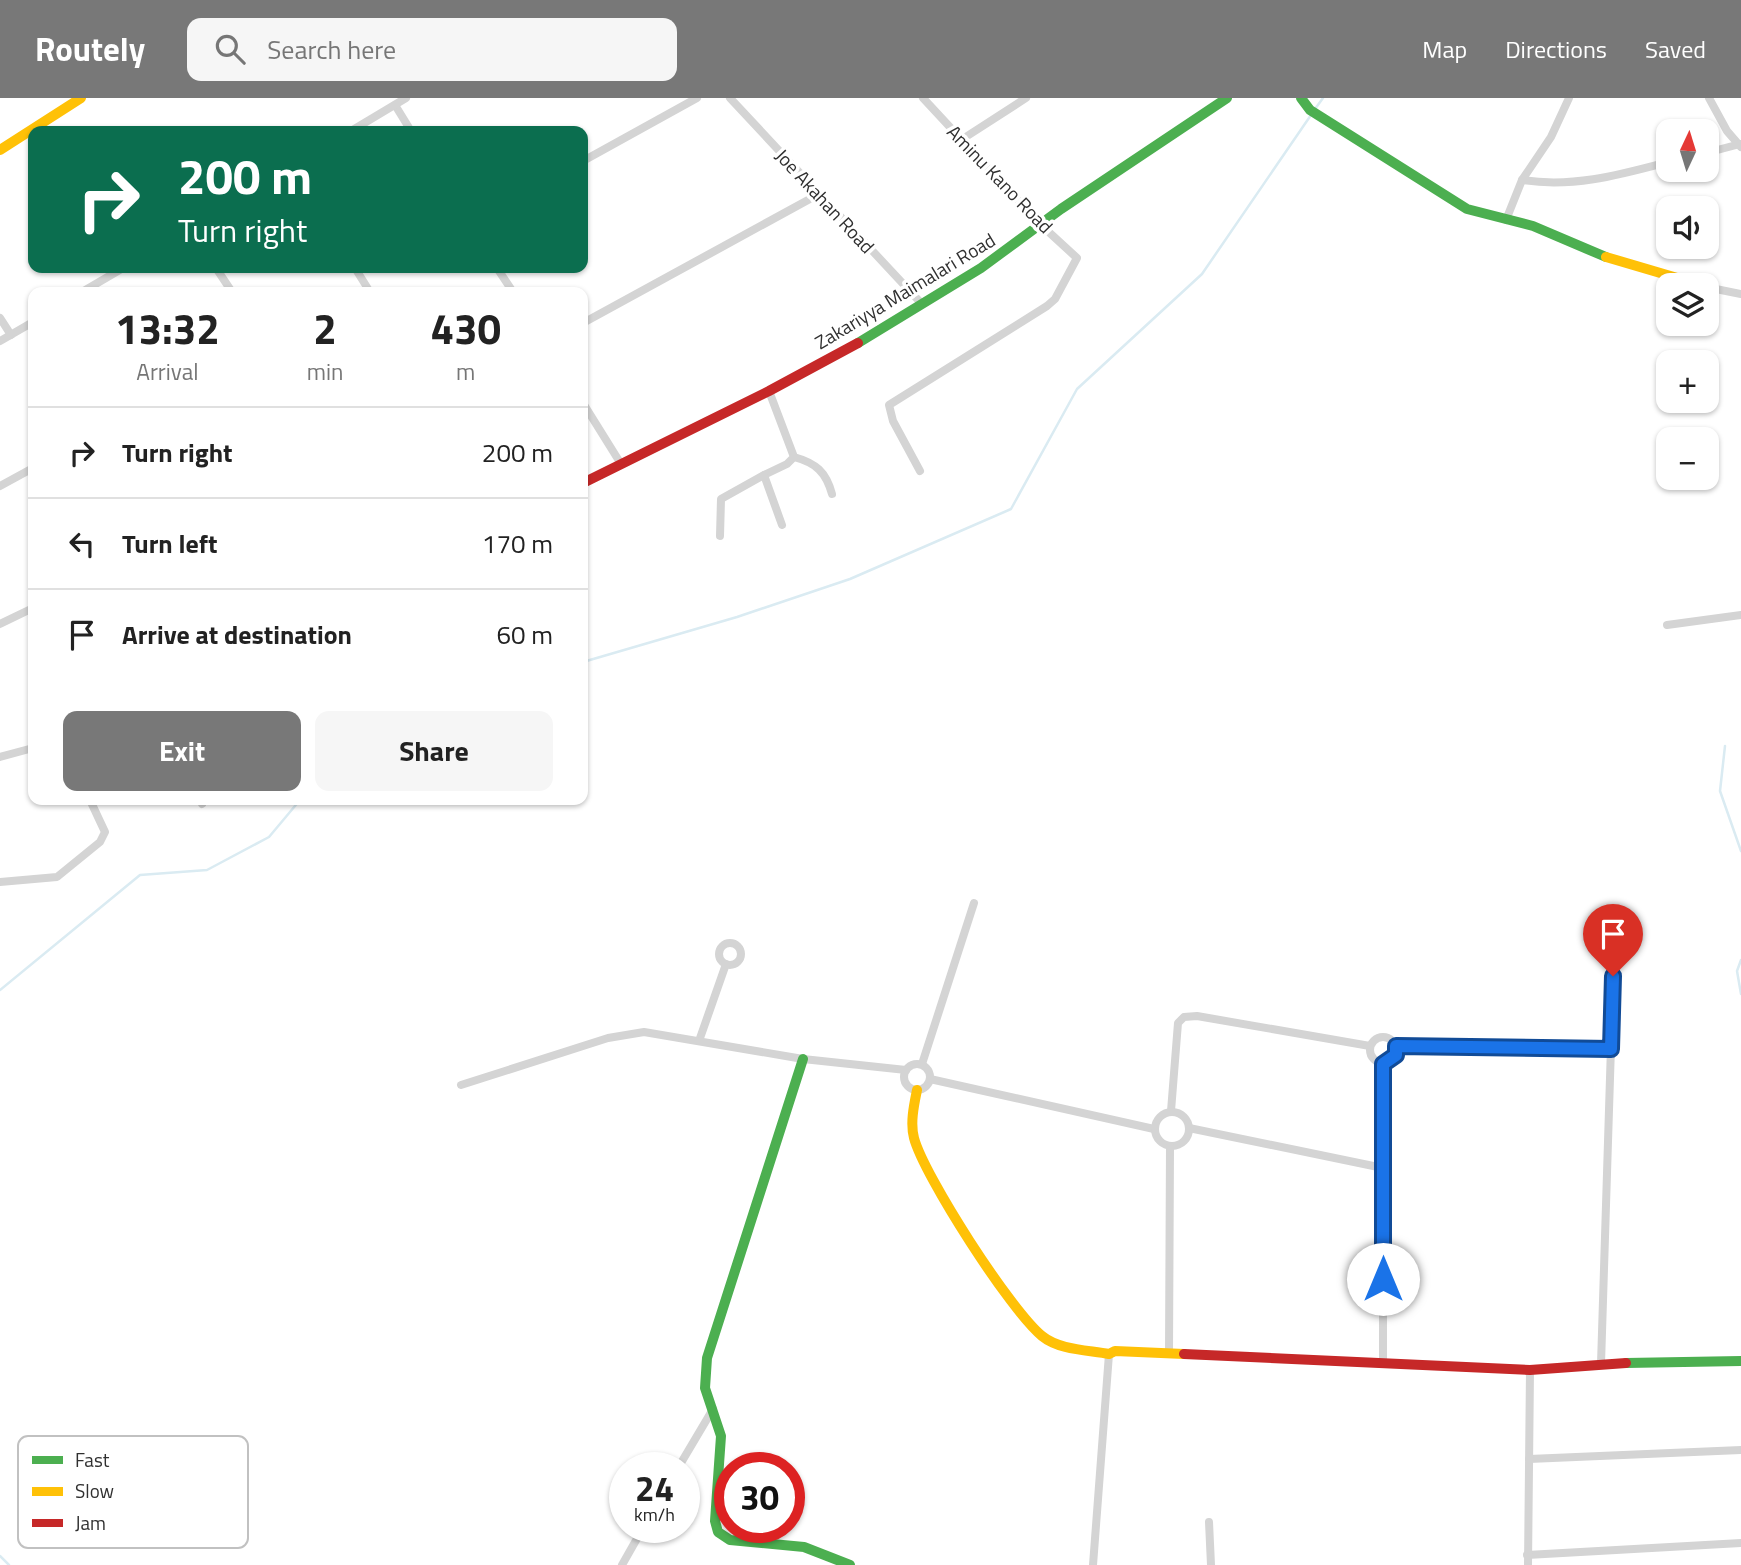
<!DOCTYPE html>
<meta charset="utf-8">
<style>
:root{--surface:#fff;--page:#f6f6f6;--text:#222;--muted:#767676;--line:#e0e0e0;--accent:#787878}
body{margin:0;font-family:"Titillium Web",sans-serif;background:var(--page);color:var(--text);height:100vh;display:flex;flex-direction:column;font-size:26px;white-space:nowrap}
*{box-sizing:border-box;margin:0}
p{font-size:23px;color:var(--muted)}
.icon{flex:none;width:38px;height:38px;fill:none;stroke:currentColor;stroke-width:2;stroke-linecap:round;stroke-linejoin:round}
.map{position:relative;flex:1;overflow:hidden}
.sheet{position:absolute;left:28px;top:189px;width:560px;height:518px;display:flex;flex-direction:column;background:var(--surface);border-radius:14px;box-shadow:0 2px 5px #0004}
.sheet>*{flex:none}
.top-card{position:absolute;left:28px;top:28px;width:560px;height:147px;border-radius:14px;box-shadow:0 2px 5px #0004;background:#0b6e4f;color:#fff;overflow:hidden}
.needle{width:46px;rotate:4deg}
.tools{position:absolute;left:1656px;top:21px;display:grid;gap:14px}
.tools a{display:grid;place-items:center;width:63px;height:63px;border-radius:14px;background:var(--surface);box-shadow:0 2px 5px #0004;font-size:35px}
.speed{position:absolute;left:609px;top:1354px;display:flex;gap:14px;font-size:35px;font-weight:700;text-align:center}
.speed>*{display:grid;place-content:center;width:91px;height:91px;border-radius:50%;background:var(--surface);box-shadow:0 2px 5px #0004;line-height:1}
.speed small{font-size:18px;font-weight:400}
.speed .limit{border:10px solid #d22;background:#fff;color:#111}
.pin{position:absolute;display:grid;place-items:center;width:60px;height:60px;color:#fff;margin:-72px -30px;border-radius:50% 50% 50% 0;rotate:-45deg;box-shadow:0 0 7px #0007}
.pin .icon{rotate:45deg}
.me{position:absolute;width:77px;margin:-38px;rotate:0deg;stroke-linejoin:round;filter:drop-shadow(0 0 5px #0008)}
.turn{display:flex;align-items:center;gap:24px;height:147px;padding:0 35px;font-size:32px}
.turn .icon{width:91px;height:91px;stroke-width:2.5}
.turn b{display:block;font-size:49px;line-height:60px}
.eta{display:flex;justify-content:space-evenly;align-items:center;height:119px;text-align:center}
.eta b{font-size:42px;font-weight:700;line-height:49px}
.button{display:flex;gap:14px;margin-top:auto;padding:14px 35px}
.button a{flex:1;height:80px;border-radius:14px;background:var(--accent);color:#fff;font-size:28px;font-weight:700;line-height:80px;text-align:center}
.button a+a{background:var(--page);color:var(--text)}
ul{padding:0;list-style:none}
li{display:flex;align-items:center;gap:21px;height:91px;padding:0 35px;border-top:2px solid var(--line)}
li div{flex:1}
li b{display:block;font-size:26px}
li em{font-style:normal}
header{display:flex;align-items:center;gap:42px;box-sizing:border-box;height:98px;padding:0 35px;background:var(--accent);color:#fff}
header strong{font-size:33px}
nav{display:flex;gap:38px;margin-inline-start:auto;font-size:24px}
.search{width:490px;height:63px;background:var(--page);display:flex;align-items:center;gap:18px;box-sizing:border-box;padding:0 24px;border-radius:14px;color:var(--muted);font-size:26px}
.map>svg:first-child{display:block}
.lines{fill:none;stroke-linecap:round;stroke-linejoin:round}
.stream{stroke:#daebf2;stroke-width:2.5}
.street{stroke:#d4d4d4;stroke-width:8}
.fast{stroke:#4caf50;stroke-width:10}
.slow{stroke:#ffc107;stroke-width:10}
.jam{stroke:#c62828;stroke-width:10}
.route-casing{stroke:#114b97;stroke-width:18}
.route{stroke:#1a73e8;stroke-width:12}
.labels{text-anchor:middle;stroke-width:7;stroke-linejoin:round;paint-order:stroke}
.street-label{font-size:19px;fill:#303030;stroke:#fff}
.key{fill:#fff;stroke:#c1c1c1;stroke-width:2}
.key-label{font-size:19px;fill:#303030}
</style>
<header>
<strong>Routely</strong>
<div class="search"><svg class="icon" aria-label="search" viewBox="0 0 24 24"><circle cx="10" cy="10" r="6"/><path d="M15 15l6 6"/></svg>Search here</div>
<nav><a>Map</a><a>Directions</a><a>Saved</a></nav>
</header>
<div class="map">
<svg width="1741" height="1467" viewBox="0 0 1741 1467">
<rect width="100%" height="100%" fill="#fff"/>
<g class="lines">
<g class="stream">
<path d="M1315,11L1323,0"/>
<path d="M583,564L737,519L850,481L1011,411L1077,291L1202,176L1311,17"/>
<path d="M1725,648L1720,693L1741,753"/>
<path d="M1741,862L1737,873L1741,896"/>
<path d="M0,892L140,777L207,772L269,739L300,702"/>
<path d="M0,1458L9,1467"/>
</g>
<g class="street">
<path d="M730,0L921,205"/>
<path d="M1709,0L1727,33L1741,49"/>
<path d="M395,7L411,33"/>
<path d="M351,33L406,0"/>
<path d="M961,42L1026,0"/>
<path d="M1706,55L1740,46"/>
<path d="M583,63L697,0"/>
<path d="M1522,82C1573,90 1619,77 1668,64"/>
<path d="M1506,122L1522,82L1551,39L1569,0"/>
<path d="M216,170L232,194"/>
<path d="M355,170L370,194"/>
<path d="M497,170L513,194"/>
<path d="M1706,189L1741,196"/>
<path d="M82,194L123,170"/>
<path d="M0,220L11,237"/>
<path d="M583,225L819,96"/>
<path d="M0,243L33,224"/>
<path d="M583,305L621,366"/>
<path d="M794,359C816,365 826,374 832,396"/>
<path d="M920,373L893,323L889,307L1047,208L1055,201L1077,160L1040,126L923,0"/>
<path d="M764,377L787,366L794,359L769,293"/>
<path d="M0,388L33,370"/>
<path d="M720,438L721,401L764,377L782,427"/>
<path d="M0,526L33,510"/>
<path d="M1667,527L1741,517"/>
<path d="M0,659L33,650"/>
<path d="M200,702L202,706"/>
<path d="M0,784L57,779L100,744L105,734L90,702"/>
<circle cx="730" cy="856" r="11"/>
<circle cx="1383" cy="952" r="13"/>
<path d="M699,943L726,866"/>
<path d="M1396,949L1611,951"/>
<circle cx="917" cy="979" r="13"/>
<path d="M922,966L974,805"/>
<path d="M1383,966V1264"/>
<path d="M930,981L1154,1031"/>
<path d="M461,987L608,940L644,934L803,961L906,972"/>
<path d="M1171,1013L1178,925L1184,919L1197,918L1370,948"/>
<circle cx="1172" cy="1031" r="17"/>
<path d="M1189,1030L1383,1070"/>
<path d="M1169,1255L1170,1048"/>
<path d="M1601,1266L1614,853"/>
<path d="M1529,1361L1741,1352"/>
<path d="M678,1370L713,1311"/>
<path d="M1209,1424L1211,1467"/>
<path d="M1527,1457L1741,1445"/>
<path d="M622,1467L643,1430"/>
<path d="M1093,1467L1109,1256"/>
<path d="M1528,1467L1530,1272"/>
</g>
<g class="fast">
<path d="M1301,0L1310,12L1467,111L1533,128L1606,159"/>
<path d="M858,245L981,170L1061,111L1227,0"/>
<path d="M803,961L707,1260L705,1290L721,1338L715,1423L718,1434L730,1442L804,1449L850,1467"/>
<path d="M1626,1265L1741,1263"/>
</g>
<g class="slow">
<path d="M0,52L81,0"/>
<path d="M1606,159L1701,187"/>
<path d="M917,992C914,1007 910,1025 914,1040C924,1078 1011,1213 1042,1238C1059,1252 1088,1252 1109,1256L1115,1253L1184,1256"/>
</g>
<g class="jam">
<path d="M583,385L769,293L858,245"/>
<path d="M1184,1256L1530,1272L1626,1265"/>
</g>
</g>
<g class="lines">
<defs>
<path id="route" d="M1383,1181V966L1396,957V948L1611,951L1613,878"/>
</defs>
<use href="#route" class="route-casing"/>
<use href="#route" class="route"/>
</g>
<g class="labels">
<g class="street-label">
<text transform="translate(1000 81) rotate(46)" y="7">Aminu Kano Road</text>
<text transform="translate(825 103) rotate(47)" y="7">Joe Akahan Road</text>
<text transform="translate(905 193) rotate(-31)" y="7">Zakariyya Maimalari Road</text>
</g>
</g>
<rect x="18" y="1338" width="230" height="112" rx="10" class="key"/>
<rect x="32" y="1358" width="31" height="8" fill="#4caf50"/>
<rect x="32" y="1389" width="31" height="9" fill="#ffc107"/>
<rect x="32" y="1421" width="31" height="8" fill="#c62828"/>
<g class="key-label">
<text x="75" y="1369">Fast</text>
<text x="75" y="1400">Slow</text>
<text x="75" y="1432">Jam</text>
</g>
</svg>
<div class="tools">
<a><svg class="needle" viewBox="-14 -14 28 28"><path d="M0-13l5 13h-10z" fill="#e53935"/><path d="M0 13l5-13h-10z" fill="#767676"/></svg></a>
<a><svg class="icon" aria-label="sound" viewBox="0 0 24 24"><path d="M4 9h4l5-4v14l-5-4H4zM17 9q2 3 0 6"/></svg></a>
<a><svg class="icon" aria-label="layers" viewBox="0 0 24 24"><path d="M12 4l9 5-9 5-9-5zM3 14l9 5 9-5"/></svg></a>
<a>+</a>
<a>−</a>
</div>
<div class="speed"><div>24<small>km/h</small></div><div class="limit">30</div></div>
<div class="pin" style="left:1613px;top:878px;background:#d93025"><svg class="icon" aria-label="arrive" viewBox="0 0 24 24"><path d="M6 21V4h12l-3 4 3 4H6"/></svg></div>
<svg class="me" style="left:1383px;top:1181px" viewBox="-20 -20 40 40"><circle r="19" fill="#fff"/><path d="M0-13L10 11 0 6-10 11z" fill="#1a73e8"/></svg>
<div class="top-card">
<div class="turn"><svg class="icon" aria-label="right" viewBox="0 0 24 24"><path d="M7 20v-9h11M14 6l5 5-5 5"/></svg><div><b>200 m</b>Turn right</div></div>
</div>
<section class="sheet">
<div class="eta">
<div><b>13:32</b><p>Arrival</p></div>
<div><b>2</b><p>min</p></div>
<div><b>430</b><p>m</p></div>
</div>
<ul>
<li><svg class="icon" aria-label="right" viewBox="0 0 24 24"><path d="M7 20v-9h11M14 6l5 5-5 5"/></svg><div><b>Turn right</b></div><em>200 m</em></li>
<li><svg class="icon" aria-label="left" viewBox="0 0 24 24"><path d="M17 20v-9H6M10 6l-5 5 5 5"/></svg><div><b>Turn left</b></div><em>170 m</em></li>
<li><svg class="icon" aria-label="arrive" viewBox="0 0 24 24"><path d="M6 21V4h12l-3 4 3 4H6"/></svg><div><b>Arrive at destination</b></div><em>60 m</em></li>
</ul>
<div class="button"><a>Exit</a><a>Share</a></div>
</section>
</div>
